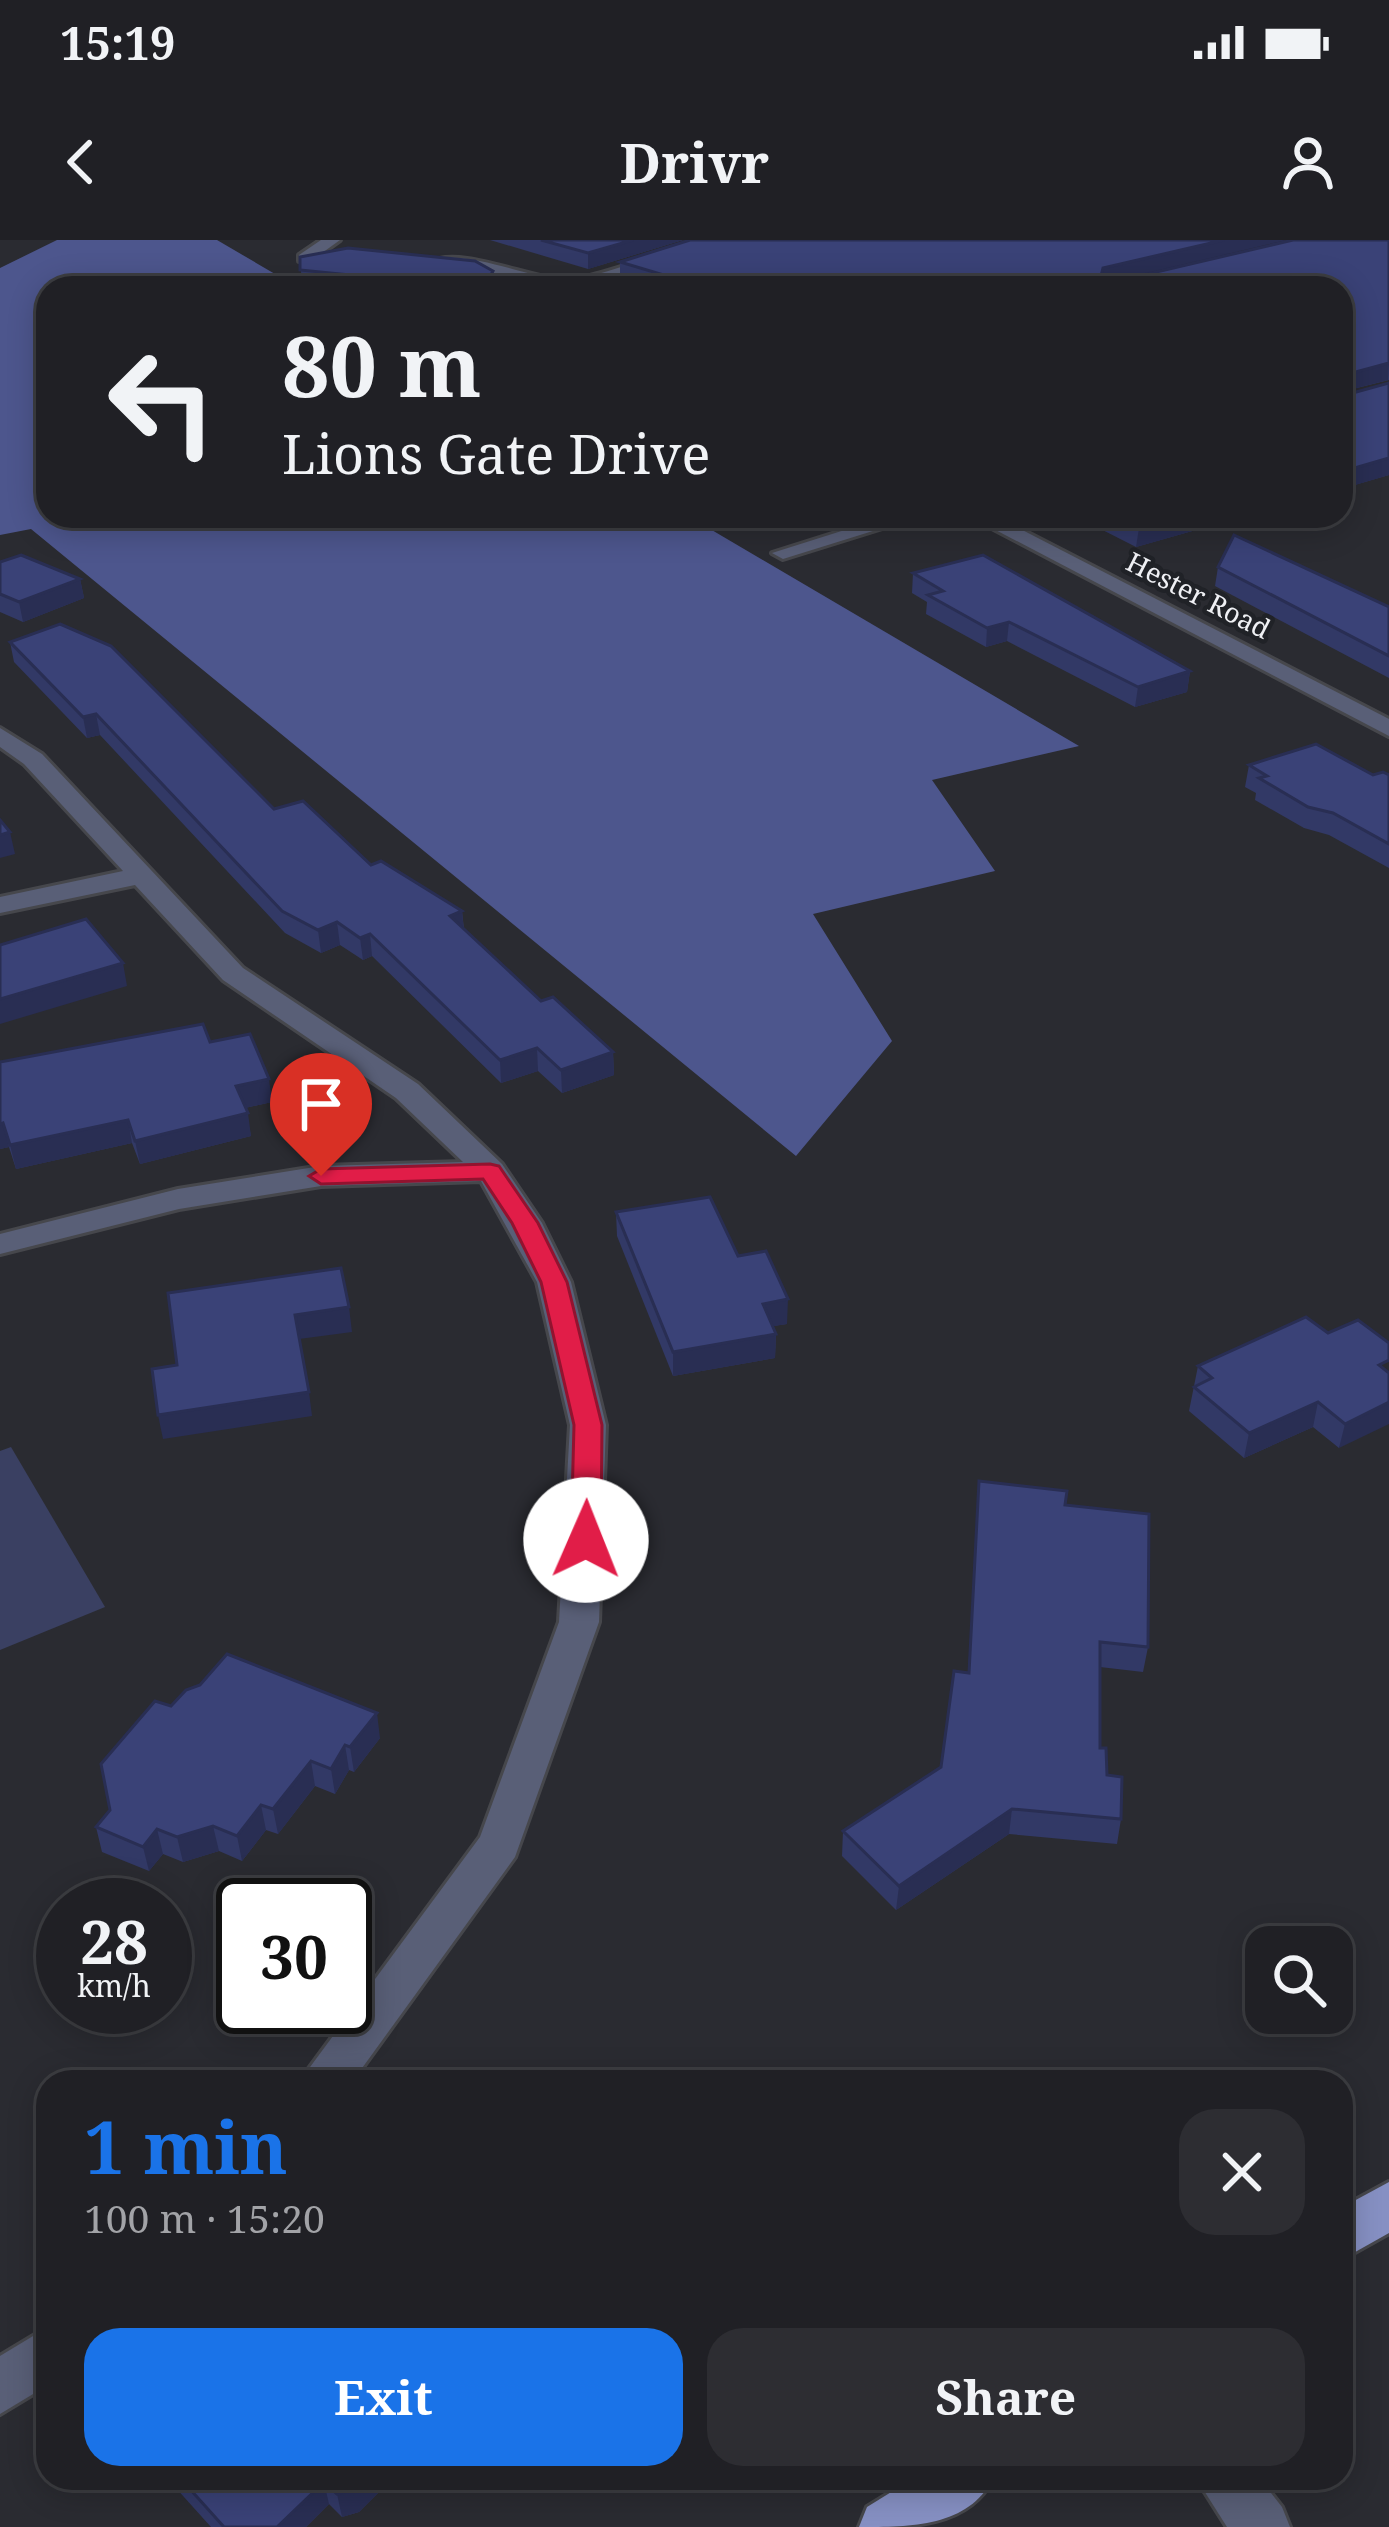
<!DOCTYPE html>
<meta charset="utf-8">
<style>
:root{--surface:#202025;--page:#2d2d32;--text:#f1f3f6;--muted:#a2a3a7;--line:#3d3e42;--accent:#1a73e8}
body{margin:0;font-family:"Noto Serif",serif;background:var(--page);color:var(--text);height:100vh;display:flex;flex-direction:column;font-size:45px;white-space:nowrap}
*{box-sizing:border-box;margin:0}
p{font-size:39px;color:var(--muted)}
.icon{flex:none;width:66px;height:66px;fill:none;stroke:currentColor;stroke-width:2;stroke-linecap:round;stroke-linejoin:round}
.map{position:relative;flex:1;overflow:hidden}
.details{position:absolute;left:36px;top:1830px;width:1317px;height:420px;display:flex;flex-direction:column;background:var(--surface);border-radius:36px;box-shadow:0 6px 30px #0003,0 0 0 3px var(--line)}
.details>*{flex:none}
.top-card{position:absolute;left:36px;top:36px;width:1317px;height:252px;border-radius:36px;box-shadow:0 6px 30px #0003,0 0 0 3px var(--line);background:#202025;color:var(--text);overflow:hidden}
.fabs{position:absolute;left:1245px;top:1686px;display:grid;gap:24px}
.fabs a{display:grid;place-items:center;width:108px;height:108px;border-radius:24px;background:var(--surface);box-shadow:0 6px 30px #0003,0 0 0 3px var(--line);font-size:60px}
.speed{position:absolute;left:36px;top:1638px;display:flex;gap:24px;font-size:60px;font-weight:700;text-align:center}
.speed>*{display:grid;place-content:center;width:156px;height:156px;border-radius:50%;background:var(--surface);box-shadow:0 6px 30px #0003,0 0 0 3px var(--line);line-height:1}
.speed small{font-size:30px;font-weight:400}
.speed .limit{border:6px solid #111;border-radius:18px;background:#fff;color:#111}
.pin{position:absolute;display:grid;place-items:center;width:102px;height:102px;color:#fff;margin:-123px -51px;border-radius:50% 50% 50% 0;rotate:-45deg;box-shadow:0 0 12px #0007}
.pin .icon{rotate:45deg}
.me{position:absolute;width:132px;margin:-66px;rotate:1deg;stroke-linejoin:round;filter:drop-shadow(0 0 9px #0008)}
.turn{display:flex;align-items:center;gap:42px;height:252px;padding:0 48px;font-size:54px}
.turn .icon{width:156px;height:156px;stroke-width:2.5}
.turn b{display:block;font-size:84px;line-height:102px}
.round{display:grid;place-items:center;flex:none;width:126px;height:126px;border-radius:36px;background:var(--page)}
.overview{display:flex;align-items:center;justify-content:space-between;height:204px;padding:0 48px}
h1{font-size:72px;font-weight:700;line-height:90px;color:var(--accent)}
.cta{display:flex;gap:24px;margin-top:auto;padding:24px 48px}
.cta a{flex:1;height:138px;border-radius:36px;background:var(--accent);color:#fff;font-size:48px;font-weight:700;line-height:138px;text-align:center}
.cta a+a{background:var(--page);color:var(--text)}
.status{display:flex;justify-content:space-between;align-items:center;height:84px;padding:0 60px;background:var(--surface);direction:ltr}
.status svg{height:33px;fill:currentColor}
header{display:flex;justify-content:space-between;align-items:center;height:156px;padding:0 48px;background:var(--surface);font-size:54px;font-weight:700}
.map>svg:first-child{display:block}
.green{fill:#3a4062}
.forest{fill:#4d568d}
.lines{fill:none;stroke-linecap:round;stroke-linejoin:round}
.minor-casing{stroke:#46474c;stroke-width:6}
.major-casing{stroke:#46474c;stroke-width:6}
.minor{fill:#595f77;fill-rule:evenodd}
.major{fill:#8690c3;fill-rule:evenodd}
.wall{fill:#323966}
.shaded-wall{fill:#292e53}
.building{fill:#3a4277;stroke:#292e53;stroke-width:3}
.route{fill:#e11d48;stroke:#92132f;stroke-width:3}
.labels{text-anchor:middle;stroke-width:9;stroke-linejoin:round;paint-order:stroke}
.far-street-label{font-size:27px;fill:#eff0f4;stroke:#202227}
</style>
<div class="status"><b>15:19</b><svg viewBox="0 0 49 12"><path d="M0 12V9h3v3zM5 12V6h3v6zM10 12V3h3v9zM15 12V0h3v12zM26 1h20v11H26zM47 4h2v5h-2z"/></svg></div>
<header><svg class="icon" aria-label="back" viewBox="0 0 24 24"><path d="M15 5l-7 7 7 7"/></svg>Drivr<svg class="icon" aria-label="person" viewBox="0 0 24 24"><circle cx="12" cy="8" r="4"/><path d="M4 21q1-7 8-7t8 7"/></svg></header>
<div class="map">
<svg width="1389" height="2287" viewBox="0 0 1389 2287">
<rect width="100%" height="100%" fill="#2a2b31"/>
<path class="green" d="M11,1207L105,1367L0,1410V1211Z"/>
<path class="forest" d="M57,0H217L299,48H48V276H688L1079,506L932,540L995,631L813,674L892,801L796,916L31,289L0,295V28Z"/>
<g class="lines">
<defs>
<g id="minor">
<path d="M321,0H340L311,21H299V15Z"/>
<path d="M699,0H723L587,44L589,48H558L429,23C458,5 530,39 565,40C594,40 667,10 699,0Z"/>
<path d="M889,276H921L783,319L772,313Z"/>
<path d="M969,276H995L1389,479V496Z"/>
<path d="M0,488L42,514L243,728L418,844L502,924L542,983L571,1042L606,1185L599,1382L515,1617L352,1842H299L480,1597L559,1382L570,1185L537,1042L481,941L321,946L179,969L0,1014V994L178,949L321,926L463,922L396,858L223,740L135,645L0,673V657L123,631L24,524L0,507Z"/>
<path d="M48,2087V2145L0,2174V2116Z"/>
<path d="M1196,2238H1259L1282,2267L1290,2287H1227Z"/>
</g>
<g id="major">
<path d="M1389,1942V1993L1341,2020V1968Z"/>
<path d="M914,2238H993C969,2287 910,2287 859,2287L867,2267Z"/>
</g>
</defs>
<use href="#minor" class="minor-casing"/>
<use href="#major" class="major-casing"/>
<use href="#minor" class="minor"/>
<use href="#major" class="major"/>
</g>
<g class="wall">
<path d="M490,0H683L588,29Z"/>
<path d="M1389,0V140L1341,152L1345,155L1389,143V235L1341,249V48H654L620,38V22L1131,37Z"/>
<path d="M300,17L493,46V48H327L302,46Z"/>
<path d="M1079,276H1245L1136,307L1079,278Z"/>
<path d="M0,322L80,339L84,358L23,382L0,372Z"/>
<path d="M1218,327L1389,367V438L1215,346Z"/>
<path d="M913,333L1190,431L1187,452L1135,467L1007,401L986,407L926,374L927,362L912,353Z"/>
<path d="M10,402L274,569L371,625L462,671L464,689L541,761L613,812L614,835L562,853L538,831L501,843L372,716L363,720L340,705L321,713L285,693L100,495L87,498L14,422Z"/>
<path d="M1249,525L1389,535V628L1329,595L1304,588L1255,560L1256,553L1245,547Z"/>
<path d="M210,802L272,862L245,868L251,896L140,924L132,903L16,929L9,907L0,909V822Z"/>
<path d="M616,972L738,1016L787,1084L773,1086L776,1094L775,1118L673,1136L617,996Z"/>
<path d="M1328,1093L1389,1103L1339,1208L1313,1187L1244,1218L1189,1171L1198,1126Z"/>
<path d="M979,1241L1065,1265L1148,1407L1143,1432L1100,1427V1508L1121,1579L1117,1604L1009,1594L896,1670L842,1616L843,1591L941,1527L968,1432Z"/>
<path d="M200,1445L380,1498L354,1532L349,1530L335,1554L315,1546L278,1594L266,1590L242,1621L219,1611L183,1622L163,1614L149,1631L102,1612L96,1587L110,1570L171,1466Z"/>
<path d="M156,2238H390L388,2243L359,2272L342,2277L329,2264L306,2287H211L175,2247L169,2252Z"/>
</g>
<g class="shaded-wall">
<path d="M633,0H683L588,29V13Z"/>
<path d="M1224,0H1287L1101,44L1099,48L1103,28Z"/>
<path d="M493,31V48H484Z"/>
<path d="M685,37V48H677V39Z"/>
<path d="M1389,123L1388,140L1341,152V136Z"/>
<path d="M1389,218V235L1341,249V232Z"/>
<path d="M1182,276H1245L1136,307L1139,288Z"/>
<path d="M80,339L84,358L23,382L19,362Z"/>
<path d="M1009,382L1007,401L986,407L987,388Z"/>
<path d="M1190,431L1187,452L1135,467L1138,447Z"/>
<path d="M96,474L100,495L87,498L83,477Z"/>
<path d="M10,592L15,614L0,618V595Z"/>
<path d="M462,671L464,693L450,676Z"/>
<path d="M337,682L340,705L321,713L318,690Z"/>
<path d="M370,694L372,716L363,720L360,698Z"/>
<path d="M123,723L127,746L0,784V759Z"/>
<path d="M537,808L538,831L501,843L500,820Z"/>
<path d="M613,812L614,835L562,853L561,830Z"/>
<path d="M269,839L272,862L240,869L236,846Z"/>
<path d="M248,873L251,896L140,924L135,901Z"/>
<path d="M128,880L132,903L16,929L10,905Z"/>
<path d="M3,883L9,907L0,909V884Z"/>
<path d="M788,1059L787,1084L762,1088L763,1064Z"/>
<path d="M349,1067L352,1092L299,1099L295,1075Z"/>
<path d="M776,1094L775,1118L673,1136V1112Z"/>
<path d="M309,1152L312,1176L163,1199L158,1175Z"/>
<path d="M1318,1162L1313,1187L1244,1218L1249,1193Z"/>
<path d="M1389,1162V1184L1339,1208L1345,1184Z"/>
<path d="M377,1473L380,1498L354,1532L350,1507Z"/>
<path d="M345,1505L349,1530L335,1554L331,1529Z"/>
<path d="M311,1521L315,1546L278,1594L273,1569Z"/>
<path d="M261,1565L266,1590L242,1621L237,1596Z"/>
<path d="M1012,1569L1009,1594L896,1670L899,1646Z"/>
<path d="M213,1586L219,1611L183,1622L177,1597Z"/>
<path d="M157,1589L163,1614L149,1631L143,1607Z"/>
<path d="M164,2238H172L175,2247L169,2252Z"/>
<path d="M366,2238H390L388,2243L359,2272L342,2277L337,2254Z"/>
<path d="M324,2242L329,2264L306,2287H277Z"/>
</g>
<g class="building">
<path d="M541,0H633L588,13Z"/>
<path d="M690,0H1224L1103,28L1101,36L1135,37L1293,0H1389V123L1341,136V48H710L685,37L677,39L620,22Z"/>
<path d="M348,8L475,21L493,31L484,48H403L370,37L300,30V17Z"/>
<path d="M1389,143V218L1341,232V152L1345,155Z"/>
<path d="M1114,276H1182L1139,288Z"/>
<path d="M1234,295L1389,367V416L1218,327Z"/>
<path d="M21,315L80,339L19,362L0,354V322Z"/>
<path d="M983,315L1190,431L1138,447L1009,382L987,388L928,355L943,351L913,333Z"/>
<path d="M60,384L111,406L274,569L303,561L371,625L381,621L462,671L450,676L541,761L553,757L613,812L561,830L537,808L500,820L370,694L360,698L337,682L318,690L282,671L96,474L83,477L10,402Z"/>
<path d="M1316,504L1373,535L1383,532L1389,535V604L1333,573L1308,567L1259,538L1267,536L1249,525Z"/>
<path d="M0,580L10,592L0,595Z"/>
<path d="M86,679L123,723L0,759V705Z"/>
<path d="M203,784L210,802L250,794L269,839L236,846L248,873L135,901L128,880L10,905L3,883L0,884V822Z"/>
<path d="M710,957L738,1016L766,1011L788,1059L763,1064L776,1094L673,1112L616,972Z"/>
<path d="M341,1028L349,1067L295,1075L309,1152L158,1175L152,1129L177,1125L168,1053Z"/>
<path d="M1306,1077L1328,1093L1358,1080L1389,1103V1120L1379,1125L1389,1133V1162L1345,1184L1318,1162L1249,1193L1194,1147L1212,1138L1198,1126Z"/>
<path d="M979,1241L1067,1251L1065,1265L1149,1274L1148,1407L1100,1402V1508H1106L1107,1535L1122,1537L1121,1579L1012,1569L899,1646L843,1591L941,1527L954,1431L969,1433Z"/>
<path d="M227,1414L377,1473L350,1507L345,1505L331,1529L311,1521L273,1569L261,1565L237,1596L213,1586L177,1597L157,1589L143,1607L96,1587L110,1570L101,1524L155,1461L171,1466L186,1450L200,1445Z"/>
<path d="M180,2238H366L354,2249L337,2254L324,2242L277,2287H224Z"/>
</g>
<path class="route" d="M490,924L499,926L538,983L567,1042L602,1185L601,1300L586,1310L571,1300L574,1185L541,1042L512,983L483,939L321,944L309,936L321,929Z"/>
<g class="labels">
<g class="far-street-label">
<text transform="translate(1198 356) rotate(27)" y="9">Hester Road</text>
</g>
</g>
</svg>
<div class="fabs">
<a><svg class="icon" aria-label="search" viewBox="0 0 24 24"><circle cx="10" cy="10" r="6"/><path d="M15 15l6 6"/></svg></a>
</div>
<div class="speed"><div>28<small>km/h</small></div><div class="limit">30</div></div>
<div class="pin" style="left:321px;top:936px;background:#d93025"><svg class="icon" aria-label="arrive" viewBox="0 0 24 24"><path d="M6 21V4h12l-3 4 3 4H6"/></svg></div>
<svg class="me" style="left:586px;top:1300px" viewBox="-20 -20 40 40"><circle r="19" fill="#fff"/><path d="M0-13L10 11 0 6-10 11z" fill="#e11d48"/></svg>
<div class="top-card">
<div class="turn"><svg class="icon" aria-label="left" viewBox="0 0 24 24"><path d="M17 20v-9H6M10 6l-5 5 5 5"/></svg><div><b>80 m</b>Lions Gate Drive</div></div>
</div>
<section class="details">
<div class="overview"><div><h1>1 min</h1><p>100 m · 15:20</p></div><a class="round"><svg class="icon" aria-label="close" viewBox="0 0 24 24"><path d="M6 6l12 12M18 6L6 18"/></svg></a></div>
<div class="cta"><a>Exit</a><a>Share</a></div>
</section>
</div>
